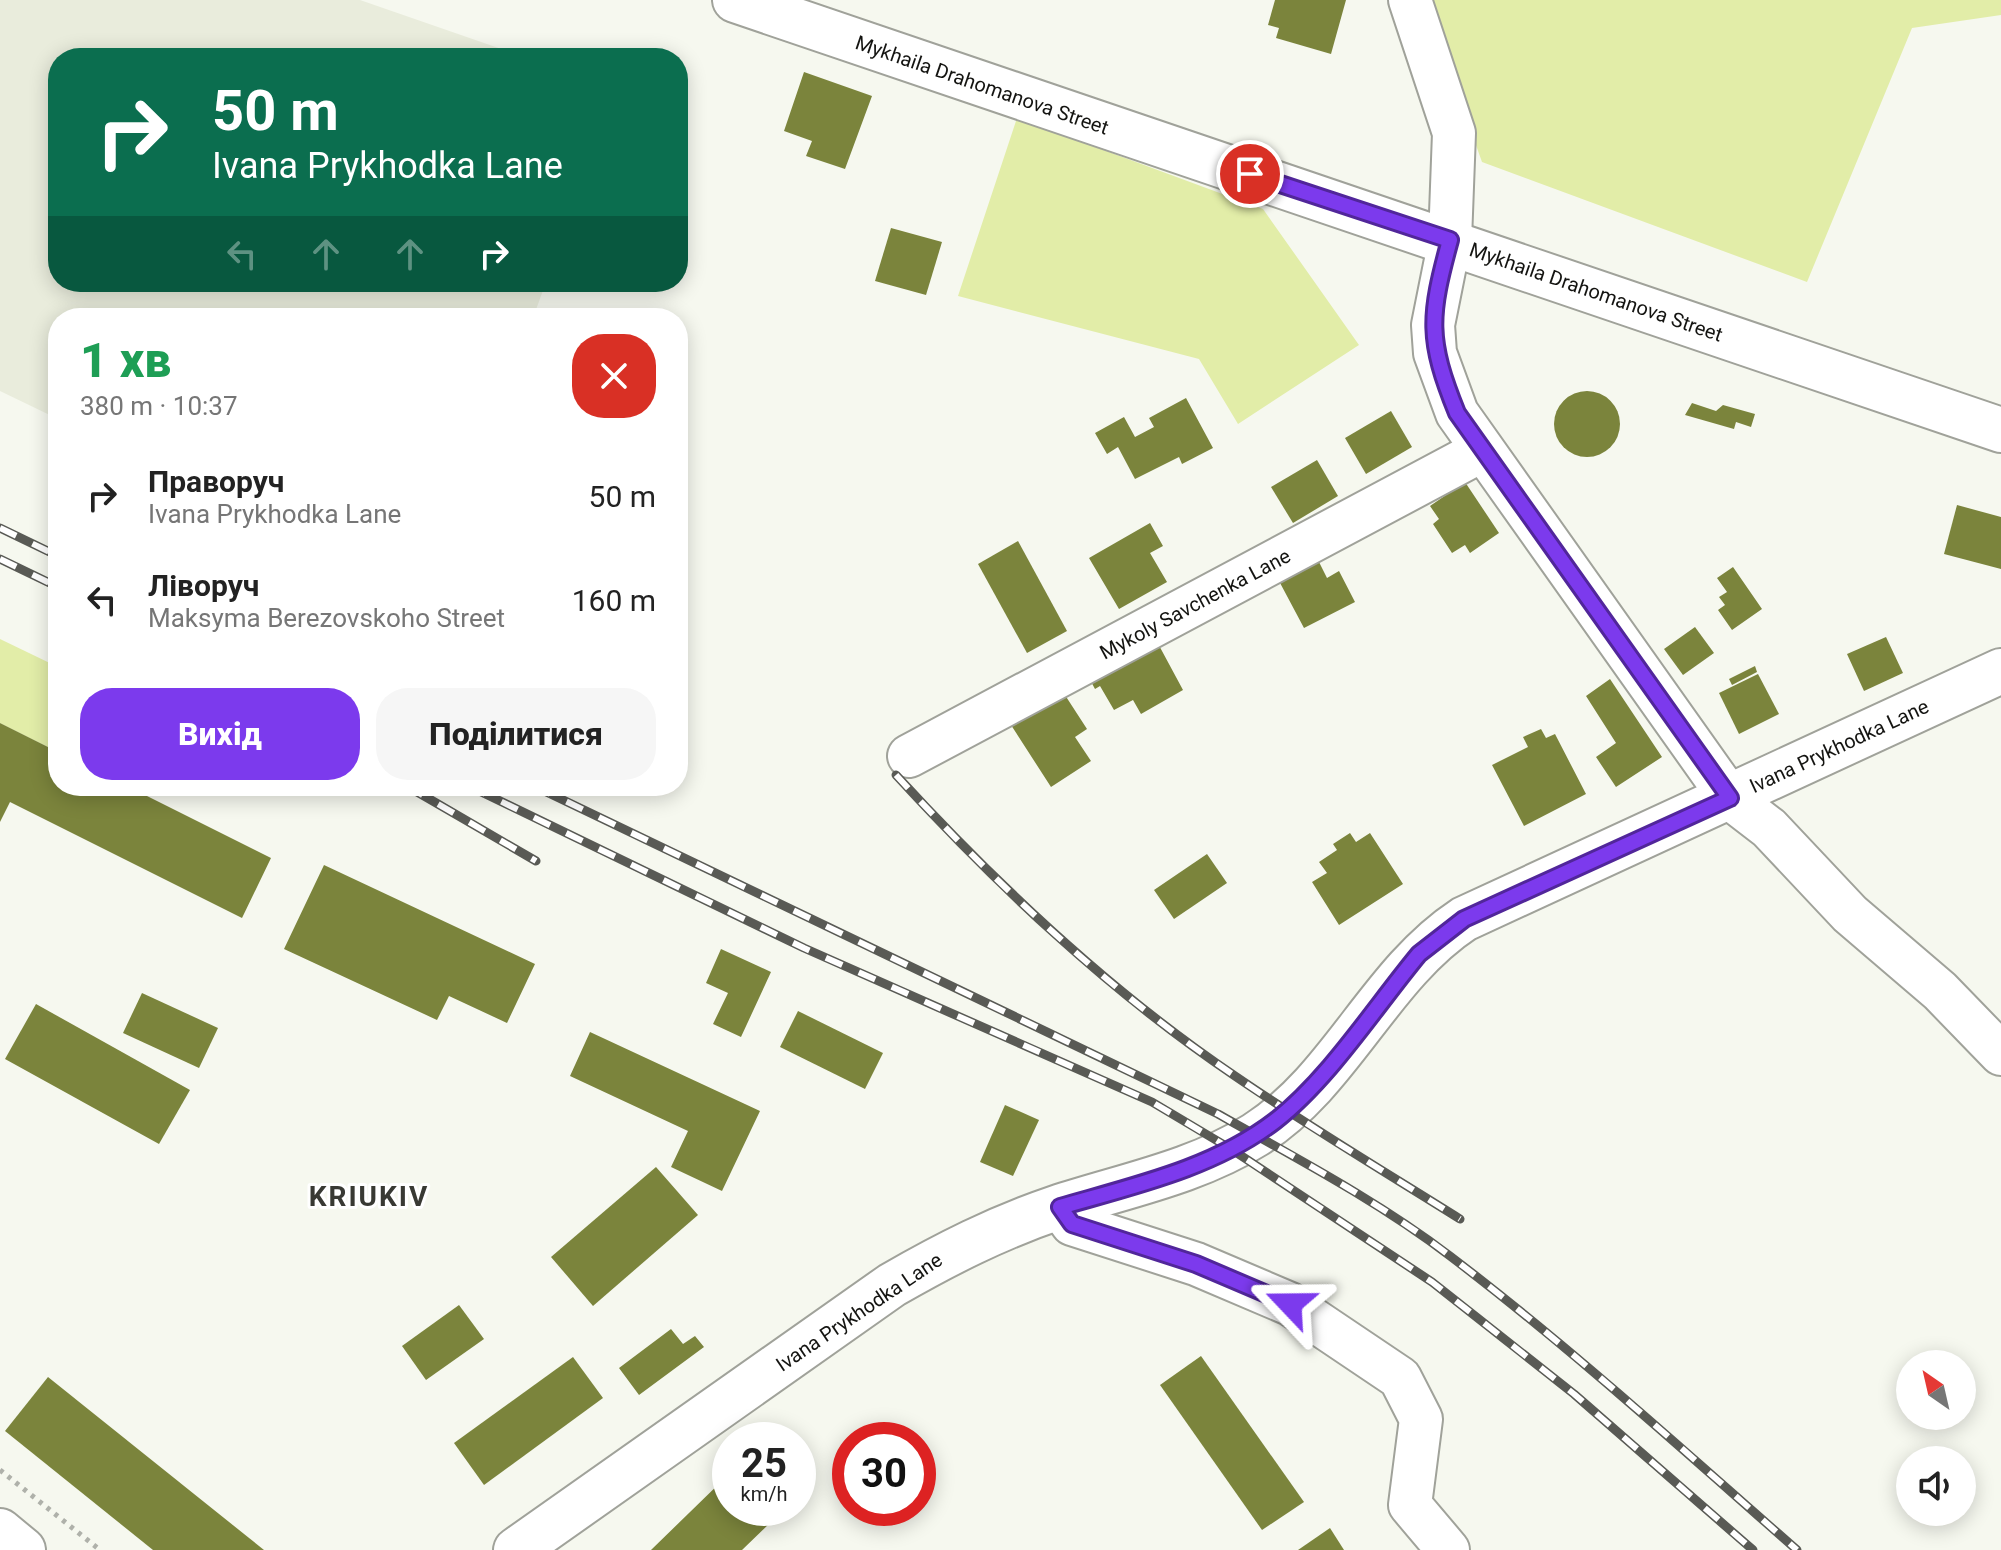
<!DOCTYPE html>
<html lang="uk">
<meta charset="utf-8">
<style>
:root{--surface:#fff;--page:#f6f6f6;--text:#222;--muted:#767676;--accent:#7c3aed}
body{margin:0;font-family:Roboto,sans-serif;background:var(--page);color:var(--text);height:100vh;display:flex;flex-direction:column;font-size:30px;white-space:nowrap}
*{box-sizing:border-box;margin:0}
p{font-size:26px;color:var(--muted)}
.icon{flex:none;width:44px;height:44px;fill:none;stroke:currentColor;stroke-width:2;stroke-linecap:round;stroke-linejoin:round}
.map{position:relative;flex:1;overflow:hidden}
.side{position:absolute;left:48px;top:308px;width:640px;height:488px;display:flex;flex-direction:column;background:var(--surface);border-radius:32px;box-shadow:0 4px 20px #0003}
.side>*{flex:none}
.banner{position:absolute;left:48px;top:48px;width:640px;height:244px;border-radius:32px;box-shadow:0 4px 20px #0003;background:#0b6e4f;color:#fff;overflow:hidden}
.needle{width:52px;rotate:326deg}
.buttons{position:absolute;left:1896px;top:1350px;display:grid;gap:16px}
.buttons a{display:grid;place-items:center;width:80px;height:80px;border-radius:50%;background:var(--surface);box-shadow:0 4px 20px #0003;font-size:40px}
.speed{position:absolute;left:712px;top:1422px;display:flex;gap:16px;font-size:40px;font-weight:700;text-align:center}
.speed>*{display:grid;place-content:center;width:104px;height:104px;border-radius:50%;background:var(--surface);box-shadow:0 4px 20px #0003;line-height:1}
.speed small{font-size:20px;font-weight:400}
.speed .limit{border:12px solid #d22;background:#fff;color:#111}
.pin{position:absolute;display:grid;place-items:center;width:68px;height:68px;color:#fff;margin:-34px;border:4px solid #fff;border-radius:50%;box-shadow:0 2px 8px #0007}
.me{position:absolute;width:88px;margin:-44px;rotate:293deg;stroke-linejoin:round;filter:drop-shadow(0 0 6px #0008)}
.turn{display:flex;align-items:center;gap:28px;height:168px;padding:0 32px;font-size:36px}
.turn .icon{width:104px;height:104px;stroke-width:2.5}
.turn b{display:block;font-size:56px;line-height:68px}
.lanes{display:flex;align-items:center;height:76px;padding:0 32px;background:#0003;justify-content:center;gap:40px;direction:ltr}
.lanes .off{opacity:.35}
.round{display:grid;place-items:center;flex:none;width:84px;height:84px;border-radius:32px;background:var(--page)}
.summary{display:flex;align-items:center;justify-content:space-between;height:136px;padding:0 32px}
h1{font-size:48px;font-weight:800;line-height:60px;color:#1e9e55}
.cta{display:flex;gap:16px;margin-top:auto;padding:16px 32px}
.cta a{flex:1;height:92px;border-radius:32px;background:var(--accent);color:#fff;font-size:32px;font-weight:800;line-height:92px;text-align:center}
.cta a+a{background:var(--page);color:var(--text)}
ul{padding:0;list-style:none}
li{display:flex;align-items:center;gap:24px;height:104px;padding:0 32px}
li div{flex:1}
li b{display:block;font-size:30px}
li em{font-style:normal}
.map>svg:first-child{display:block}
.built{fill:#e9ecdc}
.green{fill:#e2eda8}
.building{fill:#7b843c}
.lines{fill:none;stroke-linecap:round;stroke-linejoin:round}
.minor-casing{stroke:#a0a29a;stroke-width:46}
.tertiary-casing{stroke:#a0a29a;stroke-width:48}
.secondary-casing{stroke:#a0a29a;stroke-width:48}
.path{stroke:#afb1aa;stroke-width:5;stroke-dasharray:4 6;stroke-linecap:butt}
.minor{stroke:#fff;stroke-width:42}
.tertiary{stroke:#fff;stroke-width:44}
.secondary{stroke:#fff;stroke-width:44}
.rail-casing{stroke:#595a55;stroke-width:9}
.rail{stroke:#fff;stroke-width:6;stroke-dasharray:18;stroke-linecap:butt}
.route-casing{stroke:#51269a;stroke-width:20}
.route{stroke:#7c3aed;stroke-width:14}
.labels{text-anchor:middle;stroke-width:6;stroke-linejoin:round;paint-order:stroke}
.street-label{font-size:20px;fill:#141411;stroke:#fff}
.district-label{font-size:28px;font-weight:bold;letter-spacing:2px;fill:#383933;stroke:#fff}
</style>
<div class="map">
<svg width="2001" height="1550" viewBox="0 0 2001 1550">
<rect width="100%" height="100%" fill="#f6f8ef"/>
<path class="built" d="M0,0H360L527,58H58V282H546L533,318H58V419L0,391Z"/>
<g class="green">
<path d="M1424,0H2001V15L1912,28L1807,282L1482,162Z"/>
<path d="M1017,118L1263,209L1359,345L1238,424L1199,359L958,296Z"/>
<path d="M0,639L58,667V752L0,723Z"/>
</g>
<g class="building">
<path d="M1275,0H1346L1331,54L1276,38L1279,28L1268,25Z"/>
<path d="M804,72L872,96L845,169L806,156L812,141L784,131Z"/>
<path d="M891,228L942,242L926,295L875,281Z"/>
<circle cx="1587" cy="424" r="33"/>
<path d="M1186,398L1213,448L1182,464L1179,457L1135,479L1118,447L1107,454L1095,433L1124,417L1135,437L1154,427L1149,418Z"/>
<path d="M1692,403L1716,411L1723,405L1755,414L1751,427L1736,422L1734,429L1685,415Z"/>
<path d="M1391,411L1412,447L1366,474L1345,438Z"/>
<path d="M1317,460L1338,496L1293,523L1271,487Z"/>
<path d="M1465,482L1499,533L1470,553L1465,545L1452,553L1433,524L1439,519L1430,506Z"/>
<path d="M1957,505L2001,517V569L1944,554Z"/>
<path d="M1150,523L1163,546L1150,553L1167,582L1119,609L1089,558Z"/>
<path d="M1018,541L1067,631L1027,653L978,564Z"/>
<path d="M1318,560L1327,578L1339,571L1355,602L1304,628L1279,581Z"/>
<path d="M1733,567L1762,609L1732,630L1718,610L1725,605L1719,597L1727,592L1717,578Z"/>
<path d="M1695,627L1714,653L1683,675L1664,649Z"/>
<path d="M1886,637L1903,673L1864,691L1847,654Z"/>
<path d="M1155,638L1183,690L1141,714L1133,700L1114,710L1100,686L1095,689L1088,676Z"/>
<path d="M1755,666L1757,672L1732,685L1729,679Z"/>
<path d="M1758,674L1779,714L1739,734L1719,693Z"/>
<path d="M1610,679L1662,757L1616,787L1596,757L1616,743L1586,696Z"/>
<path d="M1063,692L1087,729L1075,737L1091,761L1051,787L1011,725Z"/>
<path d="M0,723L58,752V786H127L271,858L242,918L10,802L0,822Z"/>
<path d="M1541,729L1546,738L1555,734L1586,794L1524,826L1492,765L1528,747L1523,737Z"/>
<path d="M1350,833L1356,842L1370,833L1403,884L1339,925L1312,882L1327,873L1319,862L1337,850L1333,844Z"/>
<path d="M1207,854L1227,883L1174,919L1154,890Z"/>
<path d="M324,865L535,964L507,1023L449,996L437,1020L284,949Z"/>
<path d="M721,949L771,972L741,1037L713,1024L728,993L706,983Z"/>
<path d="M142,993L218,1028L199,1068L123,1033Z"/>
<path d="M36,1004L190,1090L159,1144L5,1059Z"/>
<path d="M798,1011L883,1053L865,1089L780,1047Z"/>
<path d="M590,1032L760,1111L722,1191L671,1167L688,1131L570,1076Z"/>
<path d="M1005,1105L1039,1120L1013,1176L980,1162Z"/>
<path d="M656,1167L698,1215L593,1306L551,1257Z"/>
<path d="M459,1305L484,1339L426,1380L402,1346Z"/>
<path d="M671,1329L683,1344L695,1336L704,1347L639,1395L619,1368Z"/>
<path d="M1201,1356L1304,1502L1262,1530L1160,1385Z"/>
<path d="M573,1357L603,1398L484,1485L454,1443Z"/>
<path d="M48,1377L264,1550H153L5,1431Z"/>
<path d="M727,1476L730,1508H759L772,1521L742,1550H651Z"/>
<path d="M1330,1528L1344,1550H1298Z"/>
</g>
<g class="lines">
<defs>
<g id="minor">
<path d="M1410,0L1454,133L1450,240L1433,325L1435,353L1457,413L1730,798L1769,828L1850,914L1940,991L2001,1054"/>
<path d="M909,756L1481,451"/>
<path d="M1060,1207L1072,1224L1196,1264L1290,1304L1400,1378L1421,1419L1410,1505L1448,1550"/>
</g>
<path id="tertiary" d="M516,1550L892,1285C946,1254 997,1228 1056,1208C1123,1186 1194,1173 1255,1135C1341,1081 1379,975 1464,919L2001,671"/>
<g id="secondary">
<path d="M735,0L2001,430"/>
<path d="M0,1531L23,1550"/>
</g>
</defs>
<use href="#minor" class="minor-casing"/>
<use href="#tertiary" class="tertiary-casing"/>
<use href="#secondary" class="secondary-casing"/>
<path class="path" d="M0,1470L100,1550"/>
<use href="#minor" class="minor"/>
<use href="#tertiary" class="tertiary"/>
<use href="#secondary" class="secondary"/>
<defs>
<g id="rail">
<path d="M0,528L58,556"/>
<path d="M0,559L58,587"/>
<path d="M896,775C998,886 1109,991 1235,1076C1308,1126 1385,1172 1460,1219"/>
<path d="M407,786L536,861"/>
<path d="M469,786L804,948L1152,1102L1231,1149L1432,1282L1574,1394L1753,1550"/>
<path d="M534,786L1218,1114C1296,1158 1378,1201 1450,1256C1571,1348 1683,1450 1797,1550"/>
</g>
</defs>
<use href="#rail" class="rail-casing"/>
<use href="#rail" class="rail"/>
</g>
<g class="lines">
<defs>
<path id="route" d="M1250,174L1450,240C1429,317 1427,339 1457,413L1730,798L1464,919L1419,954C1375,1007 1329,1079 1275,1121C1214,1168 1133,1186 1060,1207L1072,1224L1196,1264L1290,1304"/>
</defs>
<use href="#route" class="route-casing"/>
<use href="#route" class="route"/>
</g>
<g class="labels">
<g class="street-label">
<text transform="translate(982 85) rotate(19)" y="7">Mykhaila Drahomanova Street</text>
<text transform="translate(1596 292) rotate(19)" y="7">Mykhaila Drahomanova Street</text>
<text transform="translate(1195 604) rotate(-28)" y="7">Mykoly Savchenka Lane</text>
<text transform="translate(1839 746) rotate(-25)" y="7">Ivana Prykhodka Lane</text>
<text transform="translate(859 1312) rotate(-34)" y="7">Ivana Prykhodka Lane</text>
</g>
<g class="district-label">
<text x="369" y="1206">KRIUKIV</text>
</g>
</g>
</svg>
<div class="buttons">
<a><svg class="needle" viewBox="-14 -14 28 28"><path d="M0-13l5 13h-10z" fill="#e53935"/><path d="M0 13l5-13h-10z" fill="#767676"/></svg></a>
<a><svg class="icon" aria-label="sound" viewBox="0 0 24 24"><path d="M4 9h4l5-4v14l-5-4H4zM17 9q2 3 0 6"/></svg></a>
</div>
<div class="speed"><div>25<small>km/h</small></div><div class="limit">30</div></div>
<div class="pin" style="left:1250px;top:174px;background:#d93025"><svg class="icon" aria-label="arrive" viewBox="0 0 24 24"><path d="M6 21V4h12l-3 4 3 4H6"/></svg></div>
<svg class="me" style="left:1290px;top:1304px" viewBox="-20 -20 40 40"><path d="M0-17L14 15 0 8-14 15z" fill="#7c3aed" stroke="#fff" stroke-width="4"/></svg>
<div class="banner">
<div class="turn"><svg class="icon" aria-label="right" viewBox="0 0 24 24"><path d="M7 20v-9h11M14 6l5 5-5 5"/></svg><div><b>50 m</b>Ivana Prykhodka Lane</div></div>
<div class="lanes"><svg class="icon off" aria-label="left" viewBox="0 0 24 24"><path d="M17 20v-9H6M10 6l-5 5 5 5"/></svg><svg class="icon off" aria-label="ahead" viewBox="0 0 24 24"><path d="M12 20V5M6 11l6-6 6 6"/></svg><svg class="icon off" aria-label="ahead" viewBox="0 0 24 24"><path d="M12 20V5M6 11l6-6 6 6"/></svg><svg class="icon" aria-label="right" viewBox="0 0 24 24"><path d="M7 20v-9h11M14 6l5 5-5 5"/></svg></div>
</div>
<section class="side">
<div class="summary"><div><h1>1 хв</h1><p>380 m · 10:37</p></div><a class="round" style="background:#d93025;color:#fff"><svg class="icon" aria-label="close" viewBox="0 0 24 24"><path d="M6 6l12 12M18 6L6 18"/></svg></a></div>
<ul>
<li><svg class="icon" aria-label="right" viewBox="0 0 24 24"><path d="M7 20v-9h11M14 6l5 5-5 5"/></svg><div><b>Праворуч</b><p>Ivana Prykhodka Lane</p></div><em>50 m</em></li>
<li><svg class="icon" aria-label="left" viewBox="0 0 24 24"><path d="M17 20v-9H6M10 6l-5 5 5 5"/></svg><div><b>Ліворуч</b><p>Maksyma Berezovskoho Street</p></div><em>160 m</em></li>
</ul>
<div class="cta"><a>Вихід</a><a>Поділитися</a></div>
</section>
</div>
